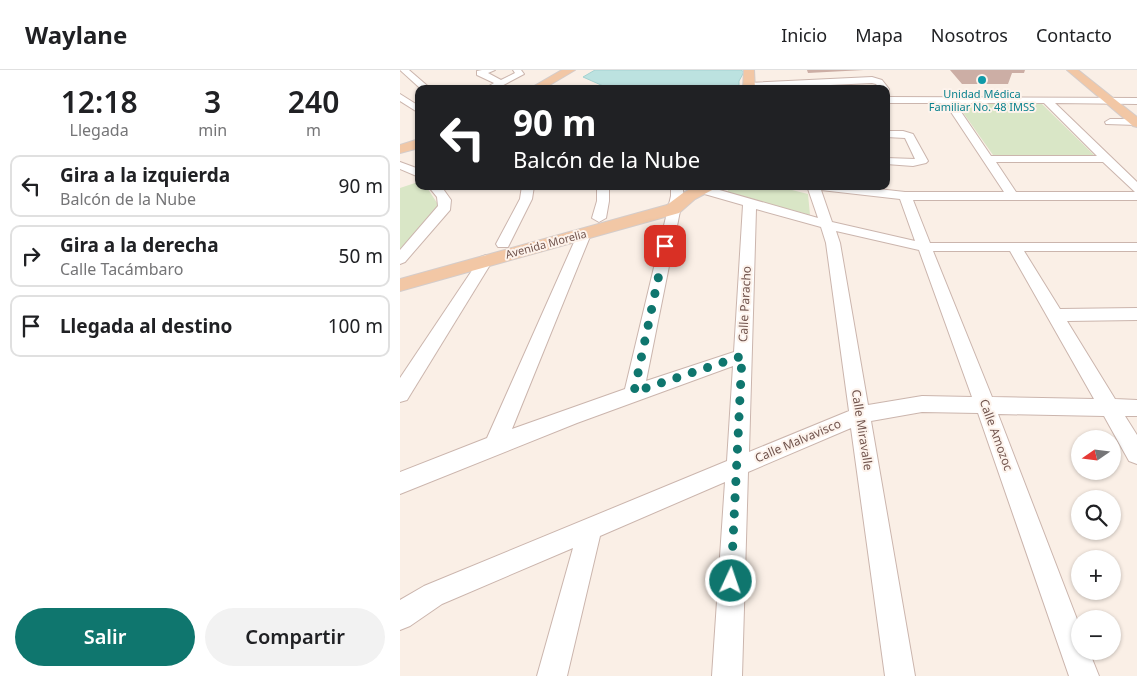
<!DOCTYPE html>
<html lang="es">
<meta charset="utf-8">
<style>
:root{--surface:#fff;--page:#f2f2f2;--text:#202124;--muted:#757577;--line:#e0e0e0;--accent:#0f766e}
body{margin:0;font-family:"Noto Sans",sans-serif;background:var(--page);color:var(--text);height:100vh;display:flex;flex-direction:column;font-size:19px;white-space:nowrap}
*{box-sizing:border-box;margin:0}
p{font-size:16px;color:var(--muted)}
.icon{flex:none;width:28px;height:28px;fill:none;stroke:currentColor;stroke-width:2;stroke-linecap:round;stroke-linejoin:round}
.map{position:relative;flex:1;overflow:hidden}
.sheet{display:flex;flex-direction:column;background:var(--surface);width:400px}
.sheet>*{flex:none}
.guide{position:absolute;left:15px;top:15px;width:475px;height:105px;border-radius:10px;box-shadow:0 1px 4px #0004;background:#202124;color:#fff;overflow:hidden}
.needle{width:32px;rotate:256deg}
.controls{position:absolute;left:671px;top:360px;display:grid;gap:10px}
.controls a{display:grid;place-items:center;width:50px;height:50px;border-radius:50%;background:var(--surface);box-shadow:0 1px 4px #0004;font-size:25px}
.pin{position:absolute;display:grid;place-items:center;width:42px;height:42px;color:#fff;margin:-21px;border-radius:10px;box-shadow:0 2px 8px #0006}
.me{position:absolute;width:55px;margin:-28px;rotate:3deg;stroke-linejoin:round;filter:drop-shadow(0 0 4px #0008)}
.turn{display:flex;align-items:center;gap:18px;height:105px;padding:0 15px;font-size:22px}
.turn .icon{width:65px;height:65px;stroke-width:2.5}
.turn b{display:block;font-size:35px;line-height:42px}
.eta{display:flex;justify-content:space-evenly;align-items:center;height:85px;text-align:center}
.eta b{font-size:30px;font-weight:600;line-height:35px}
.button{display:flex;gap:10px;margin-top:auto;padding:10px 15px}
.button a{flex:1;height:58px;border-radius:30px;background:var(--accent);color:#fff;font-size:20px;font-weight:600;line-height:58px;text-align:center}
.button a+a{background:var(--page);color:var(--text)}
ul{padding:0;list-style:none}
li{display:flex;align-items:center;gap:15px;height:62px;margin:0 10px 8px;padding:0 5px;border:2px solid var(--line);border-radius:10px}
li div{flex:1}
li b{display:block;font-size:19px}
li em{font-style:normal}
header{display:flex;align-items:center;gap:30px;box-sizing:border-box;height:70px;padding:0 25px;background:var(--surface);border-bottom:1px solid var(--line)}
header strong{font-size:24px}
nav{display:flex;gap:28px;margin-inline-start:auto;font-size:18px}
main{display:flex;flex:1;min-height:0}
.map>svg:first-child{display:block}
.green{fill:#d9e6c6}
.water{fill:#bce2e0;stroke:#a4d2d1}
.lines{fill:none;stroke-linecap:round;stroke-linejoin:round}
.minor-casing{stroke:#cbb5ad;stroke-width:2}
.major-casing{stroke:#d4ccca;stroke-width:2}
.minor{fill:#fff;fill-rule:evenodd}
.major{fill:#f2c7a5;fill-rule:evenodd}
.wall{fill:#ccaea5}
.route{stroke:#0f766e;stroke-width:9;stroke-dasharray:0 16.2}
.culture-dot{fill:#0f9aa8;stroke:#fdf3ec;stroke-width:2}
.labels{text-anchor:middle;stroke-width:4;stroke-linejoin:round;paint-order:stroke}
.far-culture-label{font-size:11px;fill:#0d838f;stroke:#fdf3ec}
.far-street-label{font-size:11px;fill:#71544d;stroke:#fdf3ec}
.street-label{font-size:12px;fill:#71544d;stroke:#fdf3ec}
</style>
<header>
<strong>Waylane</strong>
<nav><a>Inicio</a><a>Mapa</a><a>Nosotros</a><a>Contacto</a></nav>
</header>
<main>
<section class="sheet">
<div class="eta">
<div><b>12:18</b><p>Llegada</p></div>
<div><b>3</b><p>min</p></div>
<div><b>240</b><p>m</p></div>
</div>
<ul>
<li><svg class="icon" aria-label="left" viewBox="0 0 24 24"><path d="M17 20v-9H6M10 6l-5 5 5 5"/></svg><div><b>Gira a la izquierda</b><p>Balcón de la Nube</p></div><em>90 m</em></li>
<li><svg class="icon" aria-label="right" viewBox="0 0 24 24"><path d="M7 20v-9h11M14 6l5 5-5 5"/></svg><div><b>Gira a la derecha</b><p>Calle Tacámbaro</p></div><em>50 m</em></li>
<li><svg class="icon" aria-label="arrive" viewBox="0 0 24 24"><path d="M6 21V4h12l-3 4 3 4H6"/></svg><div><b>Llegada al destino</b></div><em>100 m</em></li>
</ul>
<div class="button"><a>Salir</a><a>Compartir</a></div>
</section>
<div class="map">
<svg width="737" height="606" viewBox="0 0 737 606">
<rect width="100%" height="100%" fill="#faefe6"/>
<g class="green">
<path d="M557,34H642L694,85H593Z"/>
<path d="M15,113H19V116H26L39,136L0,179V118Z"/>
<path d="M331,116H389L392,120L408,124L410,145L327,122Z"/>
</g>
<path class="water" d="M195,0H341L344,2L339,11V19H210L183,7Z"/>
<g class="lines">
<defs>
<g id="minor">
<path d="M0,0H9L31,19H21Z"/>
<path d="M82,0H95L88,3L101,10L115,3L113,0H121L124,4L96,19H84L94,13L77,5V1Z"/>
<path d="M472,7L482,10L489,19L488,21H486V19H480L476,14L472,13L349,19L345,16L349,13Z"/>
<path d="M0,24L19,36V43L0,31Z"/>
<path d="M486,27L737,28V34L655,33L737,112V130H513L530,173H737V181H624L660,239L737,238V250L667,251L715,329L737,330V346H725L737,365V394L729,391L704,346L598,344L680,557V581H689L699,606H669L578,343L522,342L471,351L515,606H485L451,358L348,402L342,606H312L325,412L200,466L167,606H137L173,478L42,534L10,556L0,560V530L24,516L327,391L333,296L177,353L0,424V402L87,368L179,161L184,160L191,164L112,359L225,319L271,126V116H283V126L246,311L334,282L343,135L301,123L299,120L301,117H309L418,148L407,116H451L505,122H604L545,33H486ZM555,33H644L697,86H591ZM596,92H703L735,122H616ZM421,120L500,129L515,171L432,152ZM356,139L421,157L426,173L449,341L349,382ZM436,161L519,180L572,327L522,326L468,335L440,173ZM533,181H610L694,329L592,327Z"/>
<path d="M710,49H737V55L706,54L705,52Z"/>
<path d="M486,61H503L513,64L528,91L526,93L513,96L486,94V88L515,89L505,68L486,67Z"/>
<path d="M0,92L19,99V107L0,99Z"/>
<path d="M28,116H41L51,130L50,140L5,192L0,194V180L38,136L37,127Z"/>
<path d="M122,116H134L132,129L108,177H98L96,174L120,129Z"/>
<path d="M197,116H209V131L206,148L199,152L192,148L197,131Z"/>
<path d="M86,185L91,187L93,190L7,330L0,332V308L81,187Z"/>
</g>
<g id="major">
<path d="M162,0H175L143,19H129Z"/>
<path d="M344,0H354L355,19H343Z"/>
<path d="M667,0H678L737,47V57L733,56Z"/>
<path d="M19,69V78L0,83V75Z"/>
<path d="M296,116H317L314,119L295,129L279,143L0,221V209L267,135L283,123Z"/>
</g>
</defs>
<use href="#minor" class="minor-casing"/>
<use href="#major" class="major-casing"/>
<use href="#minor" class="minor"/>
<use href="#major" class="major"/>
</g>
<g class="wall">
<path d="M407,0H464L408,3Z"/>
<path d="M550,0H625L624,3H612L608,14H562Z"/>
</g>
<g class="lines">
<path class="route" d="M265,176L234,322L342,286L331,511"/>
</g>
<circle class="culture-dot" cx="582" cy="10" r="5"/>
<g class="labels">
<g class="far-culture-label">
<text x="582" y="28">Unidad Médica<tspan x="582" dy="13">Familiar No. 48 IMSS</tspan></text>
</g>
<g class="far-street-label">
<text transform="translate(146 174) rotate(-15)" y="4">Avenida Morelia</text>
</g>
<g class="street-label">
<text transform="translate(345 234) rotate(-87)" y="4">Calle Paracho</text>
<text transform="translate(462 360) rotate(81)" y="4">Calle Miravalle</text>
<text transform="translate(596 365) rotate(70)" y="4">Calle Amozoc</text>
<text transform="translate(398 371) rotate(-23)" y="4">Calle Malvavisco</text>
</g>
</g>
</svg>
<div class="controls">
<a><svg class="needle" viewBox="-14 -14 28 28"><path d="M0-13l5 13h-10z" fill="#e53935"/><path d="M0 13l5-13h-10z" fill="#757577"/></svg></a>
<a><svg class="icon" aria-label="search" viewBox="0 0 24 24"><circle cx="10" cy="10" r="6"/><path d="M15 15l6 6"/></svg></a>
<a>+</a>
<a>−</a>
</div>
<div class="pin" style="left:265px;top:176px;background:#d93025"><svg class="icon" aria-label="arrive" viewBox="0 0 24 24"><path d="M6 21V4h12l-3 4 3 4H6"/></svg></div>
<svg class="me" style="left:331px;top:511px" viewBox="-20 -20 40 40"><circle r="17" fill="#0f766e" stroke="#fff" stroke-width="3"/><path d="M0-11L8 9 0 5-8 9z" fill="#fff"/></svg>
<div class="guide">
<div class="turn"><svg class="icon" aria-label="left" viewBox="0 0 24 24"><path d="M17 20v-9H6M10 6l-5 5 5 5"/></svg><div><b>90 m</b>Balcón de la Nube</div></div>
</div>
</div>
</main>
